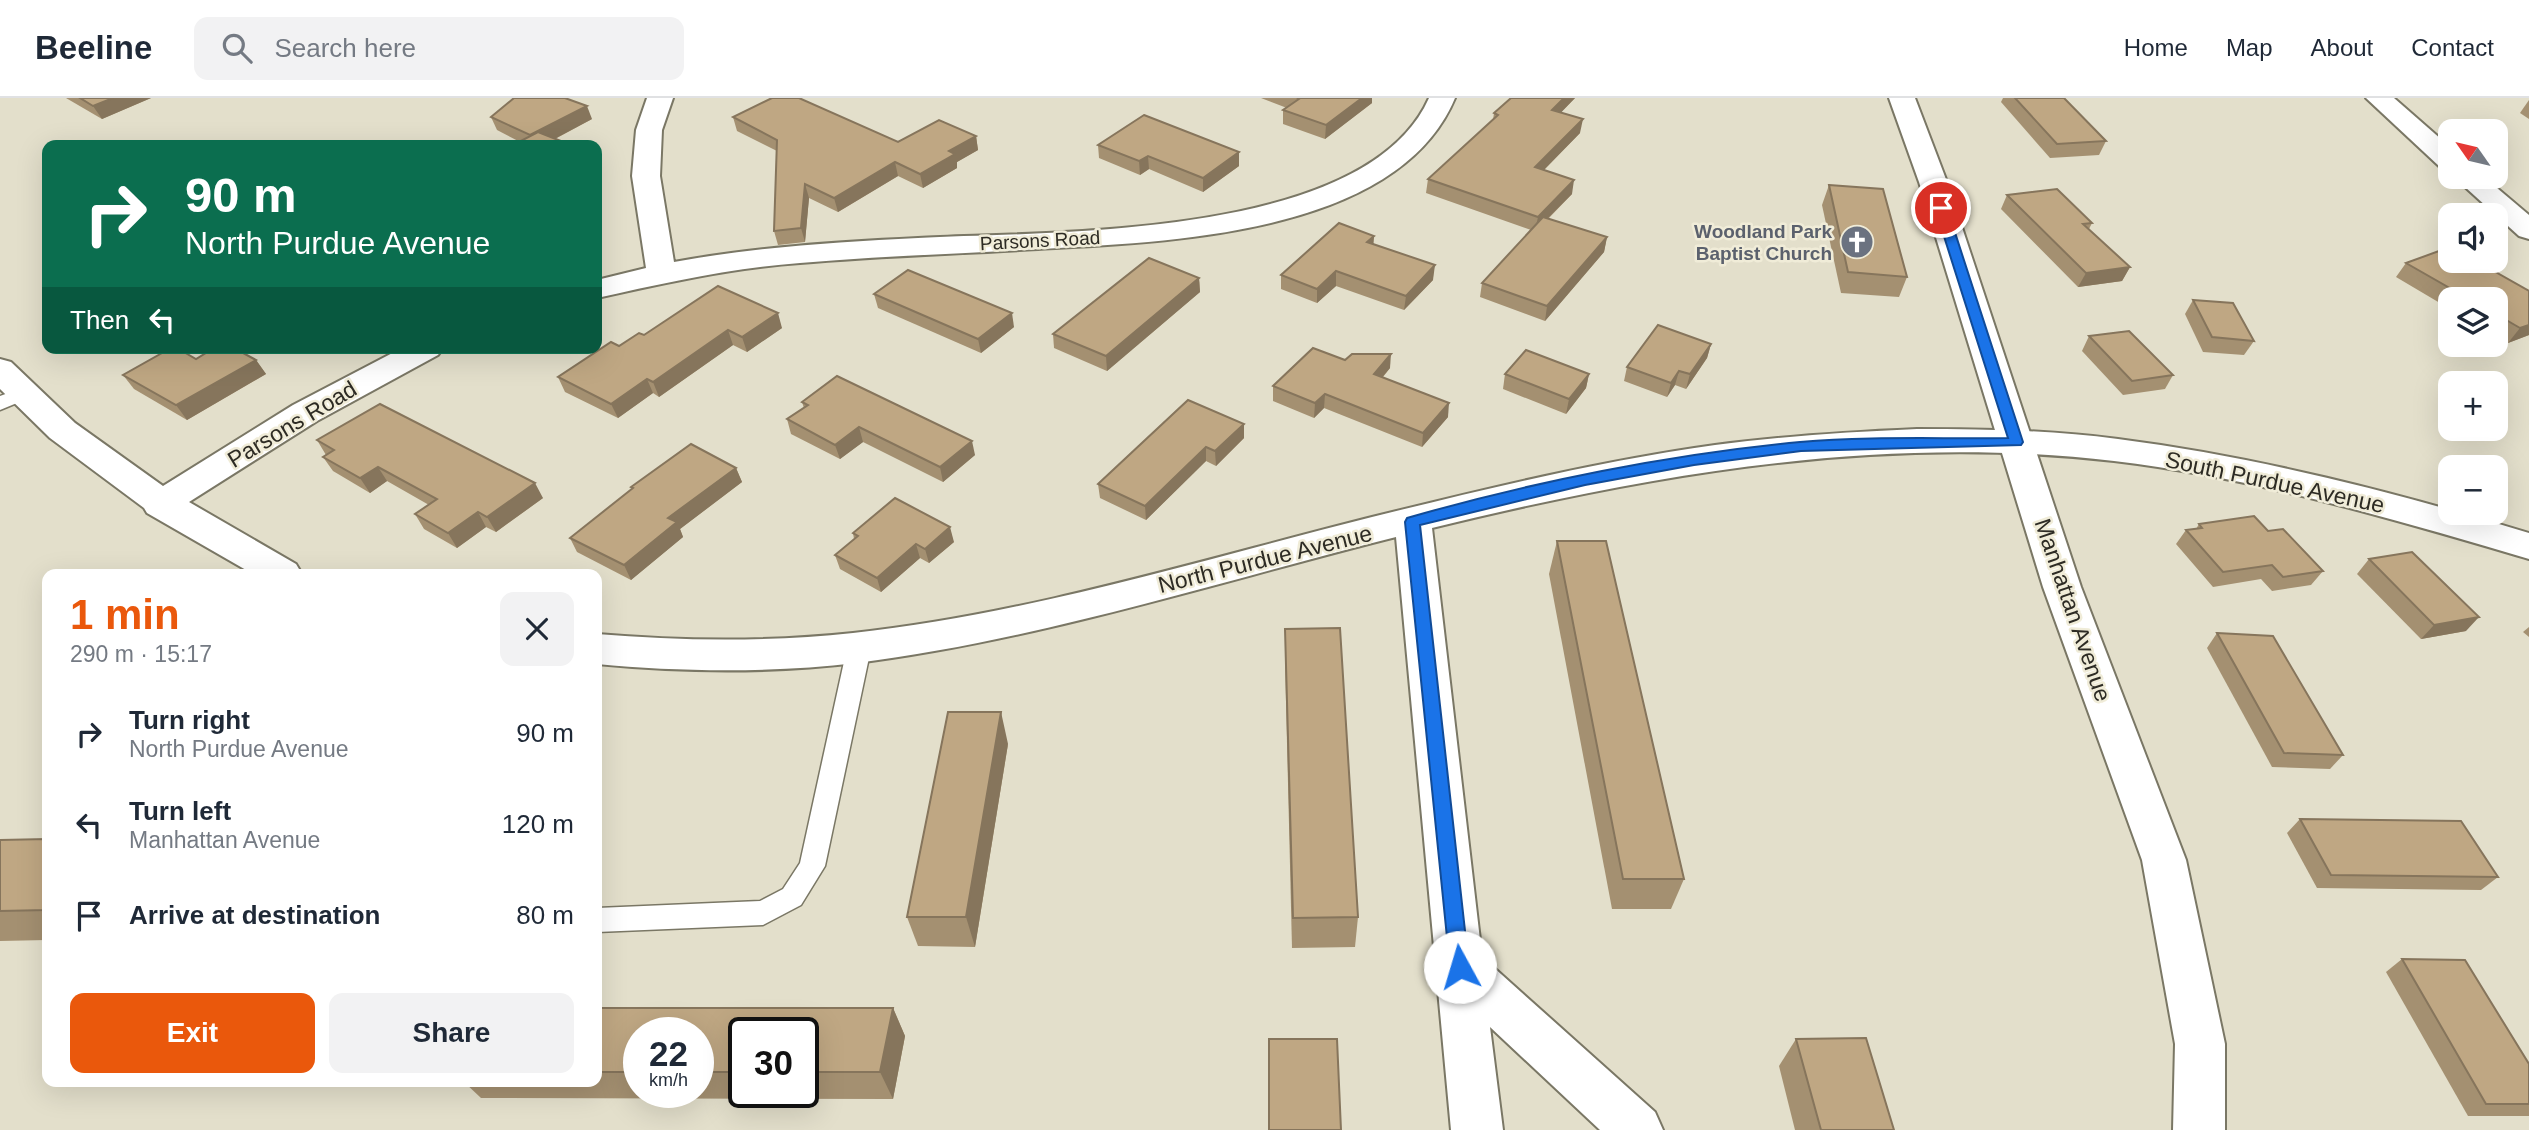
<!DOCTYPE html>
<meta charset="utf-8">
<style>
:root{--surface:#fff;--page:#f2f2f3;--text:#1f2937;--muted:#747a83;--line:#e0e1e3;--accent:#ea580c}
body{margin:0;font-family:Arial,sans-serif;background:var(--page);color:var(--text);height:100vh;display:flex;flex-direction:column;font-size:26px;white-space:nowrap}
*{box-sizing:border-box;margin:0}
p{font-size:23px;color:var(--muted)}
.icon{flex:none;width:38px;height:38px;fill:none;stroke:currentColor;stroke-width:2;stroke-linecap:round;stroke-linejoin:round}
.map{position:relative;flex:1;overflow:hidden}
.side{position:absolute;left:42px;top:471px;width:560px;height:518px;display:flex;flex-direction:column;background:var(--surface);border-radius:14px;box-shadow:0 7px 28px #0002}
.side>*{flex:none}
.hud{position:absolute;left:42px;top:42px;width:560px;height:214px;border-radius:14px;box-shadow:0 7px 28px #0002;background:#0b6e4f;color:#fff;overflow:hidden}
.needle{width:46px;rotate:304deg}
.tools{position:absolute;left:2438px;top:21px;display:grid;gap:14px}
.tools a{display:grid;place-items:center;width:70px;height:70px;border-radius:14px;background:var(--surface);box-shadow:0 7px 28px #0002;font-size:35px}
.speed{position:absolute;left:623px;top:919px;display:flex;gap:14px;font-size:35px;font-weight:700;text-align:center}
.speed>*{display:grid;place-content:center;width:91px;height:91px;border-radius:50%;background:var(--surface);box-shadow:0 7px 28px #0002;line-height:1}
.speed small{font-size:18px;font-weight:400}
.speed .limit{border:4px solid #111;border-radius:10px;background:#fff;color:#111}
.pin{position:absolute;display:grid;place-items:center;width:60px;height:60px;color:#fff;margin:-30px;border:4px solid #fff;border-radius:50%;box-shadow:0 2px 7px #0007}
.me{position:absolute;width:77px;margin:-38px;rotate:354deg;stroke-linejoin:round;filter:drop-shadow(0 0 5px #0008)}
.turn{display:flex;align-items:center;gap:24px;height:147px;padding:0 28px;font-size:32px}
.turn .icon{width:91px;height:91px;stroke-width:2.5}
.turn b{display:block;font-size:49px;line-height:60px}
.then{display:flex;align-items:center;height:66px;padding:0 28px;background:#0003;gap:14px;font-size:26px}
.round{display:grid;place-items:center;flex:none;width:74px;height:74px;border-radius:14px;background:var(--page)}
.summary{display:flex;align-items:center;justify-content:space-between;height:119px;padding:0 28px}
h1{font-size:42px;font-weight:600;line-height:52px;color:var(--accent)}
.action{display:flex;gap:14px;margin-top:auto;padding:14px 28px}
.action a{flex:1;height:80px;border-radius:14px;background:var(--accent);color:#fff;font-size:28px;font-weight:600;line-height:80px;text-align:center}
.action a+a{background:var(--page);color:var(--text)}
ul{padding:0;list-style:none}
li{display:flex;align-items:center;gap:21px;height:91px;padding:0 28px}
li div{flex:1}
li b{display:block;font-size:26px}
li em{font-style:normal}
header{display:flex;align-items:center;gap:42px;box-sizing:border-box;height:98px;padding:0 35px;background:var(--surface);border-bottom:2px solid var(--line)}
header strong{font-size:33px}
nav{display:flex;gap:38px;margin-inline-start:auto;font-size:24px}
.search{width:490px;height:63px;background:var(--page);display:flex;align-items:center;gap:18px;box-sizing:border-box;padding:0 24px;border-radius:14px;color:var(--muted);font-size:26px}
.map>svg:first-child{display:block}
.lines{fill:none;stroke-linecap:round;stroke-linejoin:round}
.service-casing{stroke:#7a7765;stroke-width:3}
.minor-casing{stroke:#7a7765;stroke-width:4}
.tertiary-casing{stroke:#7a7765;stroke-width:4}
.service{fill:#fff;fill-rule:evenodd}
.minor{fill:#fff;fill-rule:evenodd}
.tertiary{fill:#fff;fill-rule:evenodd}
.wall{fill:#a49071;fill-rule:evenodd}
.shaded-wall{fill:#86755c}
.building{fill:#bfa783;stroke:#86755c;stroke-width:2}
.route{fill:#1a73e8;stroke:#114b97;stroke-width:2}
.labels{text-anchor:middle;stroke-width:5;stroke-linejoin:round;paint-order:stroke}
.far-worship-label{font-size:19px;font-weight:bold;fill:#5b616d;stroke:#f0ecd8;text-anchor:end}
.far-street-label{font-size:19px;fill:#2d2b24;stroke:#f0ecd8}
.street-label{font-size:23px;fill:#2d2b24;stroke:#f0ecd8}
</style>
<header>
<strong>Beeline</strong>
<div class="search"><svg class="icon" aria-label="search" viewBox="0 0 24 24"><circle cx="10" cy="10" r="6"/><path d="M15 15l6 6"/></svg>Search here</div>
<nav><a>Home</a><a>Map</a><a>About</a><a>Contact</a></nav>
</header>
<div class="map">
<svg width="2529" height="1032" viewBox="0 0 2529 1032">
<rect width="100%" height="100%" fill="#e3dfcb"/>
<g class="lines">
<defs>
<g id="service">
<path d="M22,290L29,292L32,296L29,300L0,312V298Z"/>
<path d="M859,541L867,544L871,550L825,768L801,807L763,827L597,834V810L760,803L783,791L800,765L847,550L851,544Z"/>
</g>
<g id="minor">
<path d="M647,0H673L662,32L660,78L674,164C755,149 836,144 918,140C1051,133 1366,142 1429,0H1455C1397,138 1165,144 1038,151C958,156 879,158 800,165C731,170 664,185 597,200V182L646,170L632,78L636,32Z"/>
<path d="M2366,0H2394L2450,49V71L2440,69Z"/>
<path d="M2454,79H2484L2529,117V141L2519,138Z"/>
<path d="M402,250H443L438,257L317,323L189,404L296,466L302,476H253L147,415L144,410L50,340L0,291V261L11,264L75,325L163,388L293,307Z"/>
<path d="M1917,331C1984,331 2051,332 2118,341C2259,359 2397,395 2529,435V461C2393,421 2256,380 2114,363C1883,336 1656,375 1432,430L1482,859L1655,1014L1663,1032H1600L1490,929L1503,1032H1451L1396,439C1217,484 1039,542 856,565C773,575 680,574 597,566V536C681,543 769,544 853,535C1029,516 1201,462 1372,419C1485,391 1600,363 1715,347C1782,338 1849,334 1917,331Z"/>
</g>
<path id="tertiary" d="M1889,0H1915L1947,84L2081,489L2186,762L2225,946V1032H2173L2175,946L2142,762L2043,489L1919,84Z"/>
</defs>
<use href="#service" class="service-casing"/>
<use href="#minor" class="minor-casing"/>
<use href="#tertiary" class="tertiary-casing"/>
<use href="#service" class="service"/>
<use href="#minor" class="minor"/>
<use href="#tertiary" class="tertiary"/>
</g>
<g class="wall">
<path d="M66,0H151L102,21Z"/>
<path d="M1261,0H1372V5L1325,41L1283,26V12L1287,10Z"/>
<path d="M1511,0H1575L1560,15L1580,35L1544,72L1572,96L1548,121L1607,139L1604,154L1545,223L1480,199L1482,185L1531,132L1426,95L1428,81L1493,22L1494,15Z"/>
<path d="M2003,0H2064L2106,43L2099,57L2050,60L2001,4Z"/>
<path d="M2529,2V21L2520,15Z"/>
<path d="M491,19L592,21L555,41L520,44L497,32Z"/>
<path d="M733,19L898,44L976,38L978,52L957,64V70L923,90L898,78L838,114L809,100L805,144L778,147L774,133L777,53L737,33Z"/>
<path d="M1098,47L1239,68L1203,94L1149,71L1140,77L1099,60Z"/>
<path d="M1829,87L1907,179L1899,199L1841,195L1822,107Z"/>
<path d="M2007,97L2092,125L2089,131L2130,169L2122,183L2078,189L2001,111Z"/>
<path d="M1374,138L1373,146L1433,182L1404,212L1336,188L1317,205L1281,191V177Z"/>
<path d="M2450,149L2529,237L2508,245L2496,237V201H2450V211L2396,179L2406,165Z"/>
<path d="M1199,180L1200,194L1107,273L1054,250L1053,236Z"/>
<path d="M874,196L1014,229L981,255L878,210Z"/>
<path d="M2193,202L2254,243L2244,257L2203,254L2185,216Z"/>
<path d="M782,230L747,254L733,247L659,299L653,295L618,320L565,294L558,279L619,248L644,237Z"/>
<path d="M2089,238L2173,277L2165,291L2123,297L2082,253Z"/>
<path d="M1711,246L1707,260L1686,291L1675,287L1667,299L1624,283L1627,269Z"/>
<path d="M196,261L256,262L266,276L187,322L134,291L123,277Z"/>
<path d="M1345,262L1390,270L1383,279L1448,319L1422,349L1324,310L1314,320L1273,303V288Z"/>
<path d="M1505,276H1589L1586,290L1566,316L1503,291Z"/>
<path d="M802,304L975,357L943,384L863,344L840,361L791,336L787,321L804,310Z"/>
<path d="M1244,326V340L1216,368L1206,363L1146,422L1100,400L1098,386Z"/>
<path d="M317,342L543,400L496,434L486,429L457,450L424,431L415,416L429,407L387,383L370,395L333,373L323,359L326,357Z"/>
<path d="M736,370L742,384L680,431L683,439L631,482L577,454L570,440L632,391L631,389Z"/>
<path d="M2199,426L2268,433L2323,473L2311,487L2272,493L2261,481L2213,489L2176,446L2186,432L2196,431Z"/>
<path d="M853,435L954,444L929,465L920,460L881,494L840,471L835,457L854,441Z"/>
<path d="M1557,443L1684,781L1671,811H1612L1549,476Z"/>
<path d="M2369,461L2466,533L2421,541L2357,476Z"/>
<path d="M2529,529V539L2523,534Z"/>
<path d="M1285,531L1358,819L1355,849L1292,850L1285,563Z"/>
<path d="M2217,535L2343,657L2330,671L2272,669L2207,550Z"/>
<path d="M1008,646L975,849L918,848L907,819Z"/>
<path d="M2300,721L2498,779L2481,792L2317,790L2287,735Z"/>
<path d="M47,741V842L0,843V742Z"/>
<path d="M2402,861L2529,966V1018H2468L2386,874Z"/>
<path d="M597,910H893L905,938L893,1001L481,1000L464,984H597ZM639,934H698V994H639ZM744,934H803V994H744Z"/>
<path d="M1796,941L1894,1032H1795L1779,968Z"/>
</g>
<g class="shaded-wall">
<path d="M113,0H151L102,21L93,8Z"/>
<path d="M1362,0H1372V5L1325,41L1326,27Z"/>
<path d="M1564,0H1575L1550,26L1552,12Z"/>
<path d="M587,8L592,21L543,47L530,37Z"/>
<path d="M1583,21L1580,35L1533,83L1535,69Z"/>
<path d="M976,38L978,52L957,64V70L923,90L920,76L949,53Z"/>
<path d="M1239,54V68L1203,94V80Z"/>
<path d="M1148,58L1149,71L1140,77L1139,63Z"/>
<path d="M895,64L898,78L838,114L834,100Z"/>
<path d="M1574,82L1572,96L1535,133L1538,119Z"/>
<path d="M805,86L809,100L805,144L801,130Z"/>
<path d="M1374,138L1373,152L1367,144Z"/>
<path d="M1607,139L1604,154L1545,223L1547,208Z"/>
<path d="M1435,167L1433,182L1404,212L1406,198Z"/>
<path d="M2130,169L2122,183L2078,189L2086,175Z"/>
<path d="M1336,173V188L1317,205V191Z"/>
<path d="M1199,180L1200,194L1107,273L1106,258Z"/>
<path d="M778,215L782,230L747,254L742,239Z"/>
<path d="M1012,215L1014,229L981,255L978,241Z"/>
<path d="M2529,227V237L2508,245L2520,230Z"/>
<path d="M728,232L733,247L659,299L653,284Z"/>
<path d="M1711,246L1707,260L1686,291L1690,276Z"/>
<path d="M1391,256L1390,270L1373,290L1374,276Z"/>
<path d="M256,262L266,276L187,322L176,307Z"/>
<path d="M1679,273L1675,287L1667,299L1671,285Z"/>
<path d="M1589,276L1586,290L1566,316L1569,301Z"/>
<path d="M647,281L653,295L618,320L611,306Z"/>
<path d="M1325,296L1324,310L1314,320L1315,305Z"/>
<path d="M1449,305L1448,319L1422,349L1423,335Z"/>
<path d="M1244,326V340L1216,368L1215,353Z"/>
<path d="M859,329L863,344L840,361L835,347Z"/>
<path d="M972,343L975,357L943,384L940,369Z"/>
<path d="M1206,349V363L1146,422L1145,408Z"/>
<path d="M378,369L387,383L370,395L360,380Z"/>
<path d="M736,370L742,384L680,431L683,439L631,482L624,467L668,420Z"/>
<path d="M535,385L543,400L496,434L487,419Z"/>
<path d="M478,414L486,429L457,450L448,435Z"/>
<path d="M950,429L954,444L929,465L925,451Z"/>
<path d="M916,446L920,460L881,494L877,480Z"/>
<path d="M2479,519L2466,533L2421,541L2434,527Z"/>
<path d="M1001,614L1008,646L975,849L966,819Z"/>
<path d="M893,910L905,938L893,1001L880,974Z"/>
</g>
<g class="building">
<path d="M80,0H113L93,8Z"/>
<path d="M514,0H565L587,8L530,37L491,19Z"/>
<path d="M772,0H799L898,44L939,22L976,38L949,53L955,56L920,76L895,64L834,100L805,86L801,130L774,133L777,42L733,19Z"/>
<path d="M1297,0H1362L1326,27L1283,12L1299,1Z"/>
<path d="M1511,0H1564L1552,12L1583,21L1535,69L1574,82L1538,119L1428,81L1498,17L1494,15Z"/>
<path d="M2015,0H2064L2106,43L2057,46Z"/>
<path d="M1144,17L1239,54L1203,80L1148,58L1139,63L1098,47Z"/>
<path d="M538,34L571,47H513Z"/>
<path d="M1829,87L1883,91L1907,179L1848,174Z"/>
<path d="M2057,91L2092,125L2083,126L2130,169L2086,175L2007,97Z"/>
<path d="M1543,119L1607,139L1547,208L1482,185Z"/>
<path d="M1339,125L1374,138L1367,144L1435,167L1406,198L1336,173L1317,191L1281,177Z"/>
<path d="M2450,149V163H2476L2529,193V227L2520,230L2496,216V201H2469L2406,165Z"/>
<path d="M1149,160L1199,180L1106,258L1053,236Z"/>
<path d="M908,172L1012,215L978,241L874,196Z"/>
<path d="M718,188L778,215L742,239L728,232L653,284L647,281L611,306L558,279L611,244L619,248L639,235L644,237Z"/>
<path d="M2193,202L2233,205L2254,243L2212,239Z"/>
<path d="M1658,227L1711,246L1690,276L1679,273L1671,285L1627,269Z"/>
<path d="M2129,233L2173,277L2132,283L2089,238Z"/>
<path d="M171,250H177L196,261L214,250H234L256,262L176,307L123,277Z"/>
<path d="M1313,250L1345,262L1352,256H1391L1374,276L1449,305L1423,335L1325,296L1315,305L1273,288Z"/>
<path d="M1526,252L1589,276L1569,301L1505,276Z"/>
<path d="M837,278L972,343L940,369L859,329L835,347L787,321L808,307L802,304Z"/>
<path d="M1188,302L1244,326L1215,353L1206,349L1145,408L1098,386Z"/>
<path d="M380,306L535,385L487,419L478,414L448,435L415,416L437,401L378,369L360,380L323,359L334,352L317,342Z"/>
<path d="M691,346L736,370L668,420L677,424L624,467L570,440L633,390L631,389Z"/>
<path d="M895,400L950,429L925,451L916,446L877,480L835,457L858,438L853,435Z"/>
<path d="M2254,418L2268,433L2283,431L2323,473L2283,479L2272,467L2223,474L2186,432L2202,430L2199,426Z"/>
<path d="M1557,443H1606L1684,781H1623Z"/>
<path d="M2412,454L2479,519L2434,527L2369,461Z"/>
<path d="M1340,530L1358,819L1293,820L1285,531Z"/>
<path d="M2217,535L2273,538L2343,657L2284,655Z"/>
<path d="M948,614H1001L966,819H907Z"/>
<path d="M2300,721L2461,723L2498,779L2331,777Z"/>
<path d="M47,741V812L0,813V742Z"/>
<path d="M2402,861L2465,862L2529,966V1006H2486Z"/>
<path d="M597,910H893L880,974H803V934H744V974H698V934H639V974H597Z"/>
<path d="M1866,940L1894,1032H1821L1796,941Z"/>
<path d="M1269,941H1337L1341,1032H1269Z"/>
</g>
<path class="route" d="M1941,106L1947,110L2023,344L2021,347L1801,353L1694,367L1585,387L1420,427L1469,869L1467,875L1460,877L1453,875L1450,869L1405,424L1407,420C1532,384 1671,356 1800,344C1868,338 1939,341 2008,340L1935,110Z"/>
<defs>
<symbol id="church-disc" viewBox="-11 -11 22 22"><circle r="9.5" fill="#6b7280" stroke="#f0ecd8"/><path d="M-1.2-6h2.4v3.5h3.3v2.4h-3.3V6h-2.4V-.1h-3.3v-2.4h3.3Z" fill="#fff"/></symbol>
</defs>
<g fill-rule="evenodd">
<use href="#church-disc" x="1838" y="125" width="38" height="38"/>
</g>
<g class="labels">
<g class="far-worship-label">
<text x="1832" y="140">Woodland Park<tspan x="1832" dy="22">Baptist Church</tspan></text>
</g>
<g class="far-street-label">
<text transform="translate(1040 142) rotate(-3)" y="7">Parsons Road</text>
</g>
<g class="street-label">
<text transform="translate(292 326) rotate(-31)" y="8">Parsons Road</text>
<text transform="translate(2275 384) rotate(12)" y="8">South Purdue Avenue</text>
<text transform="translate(1265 461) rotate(-14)" y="8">North Purdue Avenue</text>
<text transform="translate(2073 512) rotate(71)" y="8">Manhattan Avenue</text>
</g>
</g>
</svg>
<div class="tools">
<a><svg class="needle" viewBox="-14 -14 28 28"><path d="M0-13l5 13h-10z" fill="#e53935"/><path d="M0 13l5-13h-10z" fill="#747a83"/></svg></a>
<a><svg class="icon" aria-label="sound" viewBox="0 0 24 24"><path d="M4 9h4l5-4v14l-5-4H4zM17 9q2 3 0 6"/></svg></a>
<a><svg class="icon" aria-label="layers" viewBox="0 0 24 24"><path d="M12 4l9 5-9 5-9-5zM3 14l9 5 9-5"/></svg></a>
<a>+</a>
<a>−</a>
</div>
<div class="speed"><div>22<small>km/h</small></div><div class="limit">30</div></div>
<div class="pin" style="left:1941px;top:110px;background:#d93025"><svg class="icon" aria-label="arrive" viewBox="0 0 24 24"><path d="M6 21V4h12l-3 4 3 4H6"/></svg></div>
<svg class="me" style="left:1460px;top:869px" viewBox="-20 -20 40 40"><circle r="19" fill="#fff"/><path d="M0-13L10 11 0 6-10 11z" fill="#1a73e8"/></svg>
<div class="hud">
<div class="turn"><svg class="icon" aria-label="right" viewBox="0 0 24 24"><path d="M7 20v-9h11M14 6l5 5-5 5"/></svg><div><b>90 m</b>North Purdue Avenue</div></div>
<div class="then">Then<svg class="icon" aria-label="left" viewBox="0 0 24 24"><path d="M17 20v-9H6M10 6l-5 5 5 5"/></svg></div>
</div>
<section class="side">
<div class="summary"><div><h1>1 min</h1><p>290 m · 15:17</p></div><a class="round"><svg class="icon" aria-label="close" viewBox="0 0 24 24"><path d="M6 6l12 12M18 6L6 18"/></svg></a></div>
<ul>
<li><svg class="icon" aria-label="right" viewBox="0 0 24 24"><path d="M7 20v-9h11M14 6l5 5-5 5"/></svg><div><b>Turn right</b><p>North Purdue Avenue</p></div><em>90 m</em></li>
<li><svg class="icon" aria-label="left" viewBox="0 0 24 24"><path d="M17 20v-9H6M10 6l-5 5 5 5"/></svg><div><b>Turn left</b><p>Manhattan Avenue</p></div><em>120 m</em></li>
<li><svg class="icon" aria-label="arrive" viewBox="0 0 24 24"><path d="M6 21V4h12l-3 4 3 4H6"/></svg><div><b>Arrive at destination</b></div><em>80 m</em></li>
</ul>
<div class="action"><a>Exit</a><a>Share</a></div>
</section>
</div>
